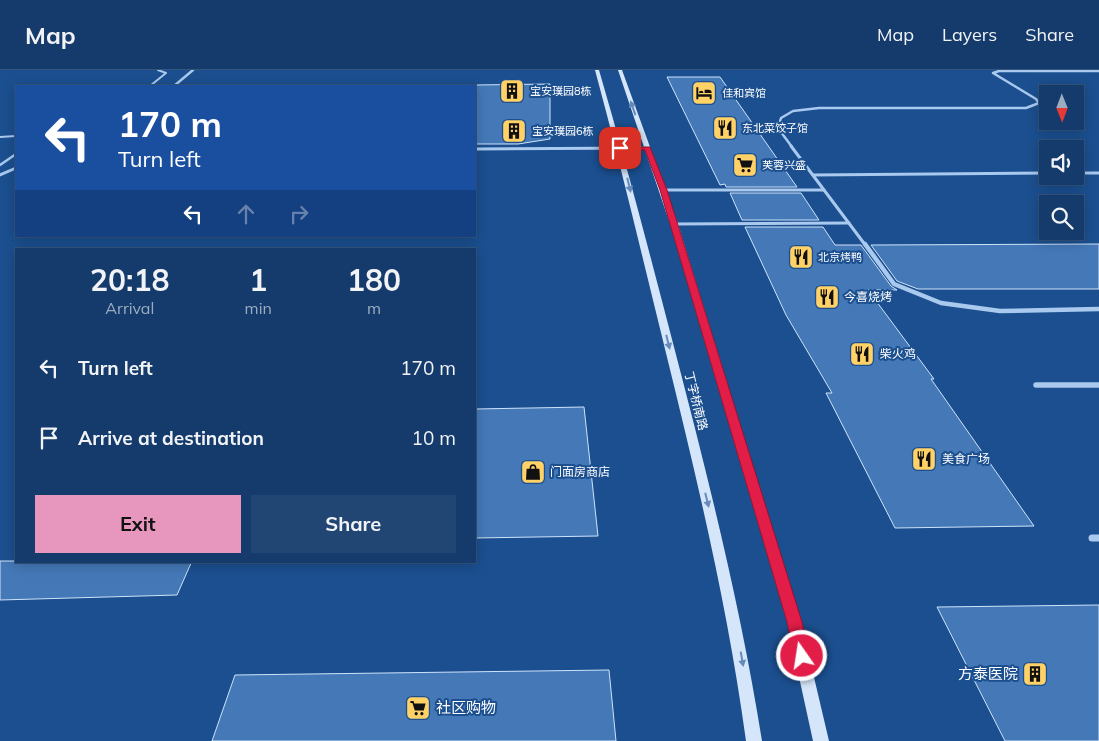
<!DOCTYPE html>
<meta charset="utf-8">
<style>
:root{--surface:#143b6b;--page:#214673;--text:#f1f3f6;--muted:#9dadc1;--line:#33557e;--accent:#e797bd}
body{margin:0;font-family:Mulish,"Noto Sans SC",sans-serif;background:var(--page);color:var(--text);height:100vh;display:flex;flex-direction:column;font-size:19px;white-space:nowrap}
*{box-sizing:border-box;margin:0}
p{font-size:16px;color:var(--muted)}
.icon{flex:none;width:28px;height:28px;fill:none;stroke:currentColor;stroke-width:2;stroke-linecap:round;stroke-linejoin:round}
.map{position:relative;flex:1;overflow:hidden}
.details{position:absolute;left:15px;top:178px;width:461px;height:315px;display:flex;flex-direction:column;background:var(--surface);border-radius:0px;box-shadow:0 2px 12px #0003,0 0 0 1px var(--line)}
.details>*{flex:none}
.guide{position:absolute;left:15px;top:15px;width:461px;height:152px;border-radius:0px;box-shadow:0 2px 12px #0003,0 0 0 1px var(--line);background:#1a4fa0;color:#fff;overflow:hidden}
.needle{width:32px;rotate:179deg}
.fabs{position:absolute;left:1039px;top:15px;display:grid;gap:10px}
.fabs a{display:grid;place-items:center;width:45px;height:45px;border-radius:0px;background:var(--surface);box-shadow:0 2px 12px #0003,0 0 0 1px var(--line);font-size:25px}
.pin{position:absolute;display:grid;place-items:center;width:42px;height:42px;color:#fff;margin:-21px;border-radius:10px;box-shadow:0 2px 8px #0006}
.me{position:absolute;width:55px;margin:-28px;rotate:347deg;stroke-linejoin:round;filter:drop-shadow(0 0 4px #0008)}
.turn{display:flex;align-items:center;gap:18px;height:105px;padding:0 20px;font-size:22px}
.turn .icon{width:65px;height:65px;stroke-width:2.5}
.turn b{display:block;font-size:35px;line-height:42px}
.lanes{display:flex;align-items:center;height:48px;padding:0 20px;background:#0003;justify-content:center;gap:25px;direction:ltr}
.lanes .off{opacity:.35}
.eta{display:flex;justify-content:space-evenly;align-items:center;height:85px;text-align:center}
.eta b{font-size:30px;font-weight:700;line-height:35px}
.button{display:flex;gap:10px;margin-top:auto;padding:10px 20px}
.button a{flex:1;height:58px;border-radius:0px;background:var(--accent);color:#111;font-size:20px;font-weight:700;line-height:58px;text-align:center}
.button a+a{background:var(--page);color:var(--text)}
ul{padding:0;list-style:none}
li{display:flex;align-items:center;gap:15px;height:70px;padding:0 20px}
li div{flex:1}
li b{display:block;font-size:19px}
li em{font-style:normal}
header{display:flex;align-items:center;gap:30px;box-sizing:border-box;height:70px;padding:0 25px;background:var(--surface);border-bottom:1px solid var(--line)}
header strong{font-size:24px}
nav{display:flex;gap:28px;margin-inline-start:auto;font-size:18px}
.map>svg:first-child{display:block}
.building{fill:#4478b7;stroke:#cfe3fa}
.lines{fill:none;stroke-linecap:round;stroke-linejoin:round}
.lane-far1{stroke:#a9c9ee;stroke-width:2}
.lane{stroke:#a9c9ee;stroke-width:2.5}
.street-far4{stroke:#a9c9ee;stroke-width:2.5}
.street-far3{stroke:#a9c9ee;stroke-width:3}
.street-far2{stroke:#a9c9ee;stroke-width:4.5}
.street-far1{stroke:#a9c9ee;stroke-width:5.5}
.street{stroke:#a9c9ee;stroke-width:7}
.secondary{fill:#d6e6fa;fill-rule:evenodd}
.oneway{fill:#668bba}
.route{fill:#e11d48;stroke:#92132f}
.labels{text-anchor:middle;stroke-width:4;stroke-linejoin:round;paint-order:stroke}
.far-poi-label{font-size:11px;fill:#fff;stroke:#1b4f8f;text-anchor:start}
.poi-label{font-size:12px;fill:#fff;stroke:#1b4f8f;text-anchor:start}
.street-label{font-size:12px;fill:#fff;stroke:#1b4f8f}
.near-poi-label{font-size:15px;fill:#fff;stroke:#1b4f8f;text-anchor:end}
</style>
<header>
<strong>Map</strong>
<nav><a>Map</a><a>Layers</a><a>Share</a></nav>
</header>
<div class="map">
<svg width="1099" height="671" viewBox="0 0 1099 671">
<rect width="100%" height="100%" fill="#1b4f8f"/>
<g class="building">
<path d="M667,7H720L797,117H726L725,114L720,115Z"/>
<path d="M550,14V69L518,74H475V15Z"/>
<path d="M730,123H801L819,150H742Z"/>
<path d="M745,157H823L835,175H861L891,216L897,220H868L934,309H931L1034,456L895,458L826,323H832L786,245Z"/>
<path d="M1099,174V219H918L897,211L871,175Z"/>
<path d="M584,337L598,466L475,468V339Z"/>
<path d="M0,491H192L177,525L0,530Z"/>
<path d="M1099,535V671H1005L937,537Z"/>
<path d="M609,600L616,671H212L235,605Z"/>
</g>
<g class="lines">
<g class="lane-far1">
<path d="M150,16L166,3L158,0"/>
<path d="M0,67L16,66"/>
</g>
<path class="lane" d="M0,95L16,84"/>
<g class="street-far4">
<path d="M174,16L193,0"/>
<path d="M792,77L778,58L781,48L793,41L819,38H1026L1039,33L1036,29L993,3L999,1H1099"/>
</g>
<g class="street-far3">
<path d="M791,76L866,176"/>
<path d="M475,79L647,78"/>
<path d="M1075,103H1099"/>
<path d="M0,105L16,98"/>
<path d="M813,105L1048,103"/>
<path d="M663,120H824"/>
<path d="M674,154L849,153"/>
</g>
<path class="street-far2" d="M865,174L894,214L941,233L1000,241L1099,239"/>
<path class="street-far1" d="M1036,315H1099"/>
<path class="street" d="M1092,468H1099"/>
<g class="secondary">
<path d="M595,0H599C626,92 650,185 674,277C708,407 741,538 762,671H746C728,538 697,409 665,279C642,186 620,92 595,0Z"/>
<path d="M618,0H622L678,154L801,552L829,671H813L787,552L670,154Z"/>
</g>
</g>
<defs><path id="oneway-solid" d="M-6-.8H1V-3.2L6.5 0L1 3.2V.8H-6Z" transform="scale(1.25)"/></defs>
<g class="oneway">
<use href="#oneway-solid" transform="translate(633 38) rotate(-109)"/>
<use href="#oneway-solid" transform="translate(629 115) rotate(76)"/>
<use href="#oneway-solid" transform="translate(668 272) rotate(76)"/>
<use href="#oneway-solid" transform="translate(707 430) rotate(76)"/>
<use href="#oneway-solid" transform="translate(742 589) rotate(80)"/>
</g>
<path class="route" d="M617,77H650L667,120L802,552L810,586L808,591L802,593L797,591L794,586L787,552L660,120L645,80H620L616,78Z"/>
<defs>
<symbol id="building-square" viewBox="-11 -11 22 22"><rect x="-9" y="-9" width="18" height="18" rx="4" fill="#ffd166" stroke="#1b4f8f"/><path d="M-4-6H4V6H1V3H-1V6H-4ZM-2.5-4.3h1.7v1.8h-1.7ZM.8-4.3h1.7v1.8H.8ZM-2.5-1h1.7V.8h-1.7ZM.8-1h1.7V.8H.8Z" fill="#111"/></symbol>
<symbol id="hotel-square" viewBox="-11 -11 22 22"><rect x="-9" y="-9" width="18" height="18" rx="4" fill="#ffd166" stroke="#1b4f8f"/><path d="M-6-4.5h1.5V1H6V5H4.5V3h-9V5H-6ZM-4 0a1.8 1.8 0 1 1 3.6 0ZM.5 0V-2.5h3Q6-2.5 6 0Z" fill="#111"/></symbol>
<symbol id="restaurant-square" viewBox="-11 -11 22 22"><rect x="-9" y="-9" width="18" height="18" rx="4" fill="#ffd166" stroke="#1b4f8f"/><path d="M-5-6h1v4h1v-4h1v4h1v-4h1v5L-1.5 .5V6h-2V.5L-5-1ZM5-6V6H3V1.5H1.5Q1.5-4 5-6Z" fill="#111"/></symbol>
<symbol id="supermarket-square" viewBox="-11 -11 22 22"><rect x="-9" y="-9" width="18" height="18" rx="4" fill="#ffd166" stroke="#1b4f8f"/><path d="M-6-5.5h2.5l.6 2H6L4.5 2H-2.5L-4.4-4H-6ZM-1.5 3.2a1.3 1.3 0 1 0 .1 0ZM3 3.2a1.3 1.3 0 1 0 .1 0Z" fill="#111"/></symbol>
<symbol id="shop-square" viewBox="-11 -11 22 22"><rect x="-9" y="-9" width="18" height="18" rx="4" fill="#ffd166" stroke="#1b4f8f"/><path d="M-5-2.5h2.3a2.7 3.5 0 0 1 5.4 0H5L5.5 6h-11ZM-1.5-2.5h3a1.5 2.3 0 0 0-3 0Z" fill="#111"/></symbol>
</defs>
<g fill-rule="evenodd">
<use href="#building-square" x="498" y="7" width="28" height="28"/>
<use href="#hotel-square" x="690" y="9" width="28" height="28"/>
<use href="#restaurant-square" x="711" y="44" width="28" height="28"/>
<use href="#building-square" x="500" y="47" width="28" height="28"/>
<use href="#supermarket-square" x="731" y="81" width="28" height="28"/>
<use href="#restaurant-square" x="787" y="173" width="28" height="28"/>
<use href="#restaurant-square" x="813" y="213" width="28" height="28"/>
<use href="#restaurant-square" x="848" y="270" width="28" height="28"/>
<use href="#restaurant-square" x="910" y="375" width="28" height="28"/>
<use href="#shop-square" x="519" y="388" width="28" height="28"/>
<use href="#building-square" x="1021" y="590" width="28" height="28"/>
<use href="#supermarket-square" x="404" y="624" width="28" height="28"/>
</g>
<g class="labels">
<g class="far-poi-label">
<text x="530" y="25">宝安璞园8栋</text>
<text x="722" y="27">佳和宾馆</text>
<text x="742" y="62">东北菜饺子馆</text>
<text x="532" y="65">宝安璞园6栋</text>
<text x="762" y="99">芙蓉兴盛</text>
<text x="818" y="191">北京烤鸭</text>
</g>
<g class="poi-label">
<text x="844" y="231">今喜烧烤</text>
<text x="880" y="288">柴火鸡</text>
<text x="942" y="393">美食广场</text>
<text x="550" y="406">门面房商店</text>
</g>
<g class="street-label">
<text transform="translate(696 331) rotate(76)" y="4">丁字桥南路</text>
</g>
<g class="near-poi-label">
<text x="1018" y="609">方泰医院</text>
<text x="436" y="643" text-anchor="start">社区购物</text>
</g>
</g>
</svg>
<div class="fabs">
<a><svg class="needle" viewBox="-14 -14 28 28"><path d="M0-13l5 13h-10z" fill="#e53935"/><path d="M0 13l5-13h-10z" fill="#9dadc1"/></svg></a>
<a><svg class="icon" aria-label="sound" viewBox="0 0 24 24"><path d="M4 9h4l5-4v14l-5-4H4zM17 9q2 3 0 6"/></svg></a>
<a><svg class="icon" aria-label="search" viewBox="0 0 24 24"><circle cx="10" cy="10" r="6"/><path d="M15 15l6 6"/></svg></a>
</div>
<div class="pin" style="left:620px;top:78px;background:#d93025"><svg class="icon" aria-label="arrive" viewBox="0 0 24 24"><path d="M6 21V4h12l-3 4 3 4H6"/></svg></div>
<svg class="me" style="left:802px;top:586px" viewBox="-20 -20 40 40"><circle r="17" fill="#e11d48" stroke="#fff" stroke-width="3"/><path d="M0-11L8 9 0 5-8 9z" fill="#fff"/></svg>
<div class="guide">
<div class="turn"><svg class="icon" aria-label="left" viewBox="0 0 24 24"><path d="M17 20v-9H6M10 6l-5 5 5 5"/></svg><div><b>170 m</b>Turn left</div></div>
<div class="lanes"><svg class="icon" aria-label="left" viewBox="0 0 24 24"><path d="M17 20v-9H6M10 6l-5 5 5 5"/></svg><svg class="icon off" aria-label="ahead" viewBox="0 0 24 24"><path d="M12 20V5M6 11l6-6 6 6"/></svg><svg class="icon off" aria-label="right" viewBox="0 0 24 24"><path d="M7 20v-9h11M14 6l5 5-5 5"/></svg></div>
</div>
<section class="details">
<div class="eta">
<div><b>20:18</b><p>Arrival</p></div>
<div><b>1</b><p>min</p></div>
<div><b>180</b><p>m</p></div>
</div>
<ul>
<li><svg class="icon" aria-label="left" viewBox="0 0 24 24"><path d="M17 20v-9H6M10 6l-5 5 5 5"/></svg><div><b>Turn left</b></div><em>170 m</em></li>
<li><svg class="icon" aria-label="arrive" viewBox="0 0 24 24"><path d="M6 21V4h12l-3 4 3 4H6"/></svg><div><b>Arrive at destination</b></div><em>10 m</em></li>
</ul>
<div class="button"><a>Exit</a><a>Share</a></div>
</section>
</div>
